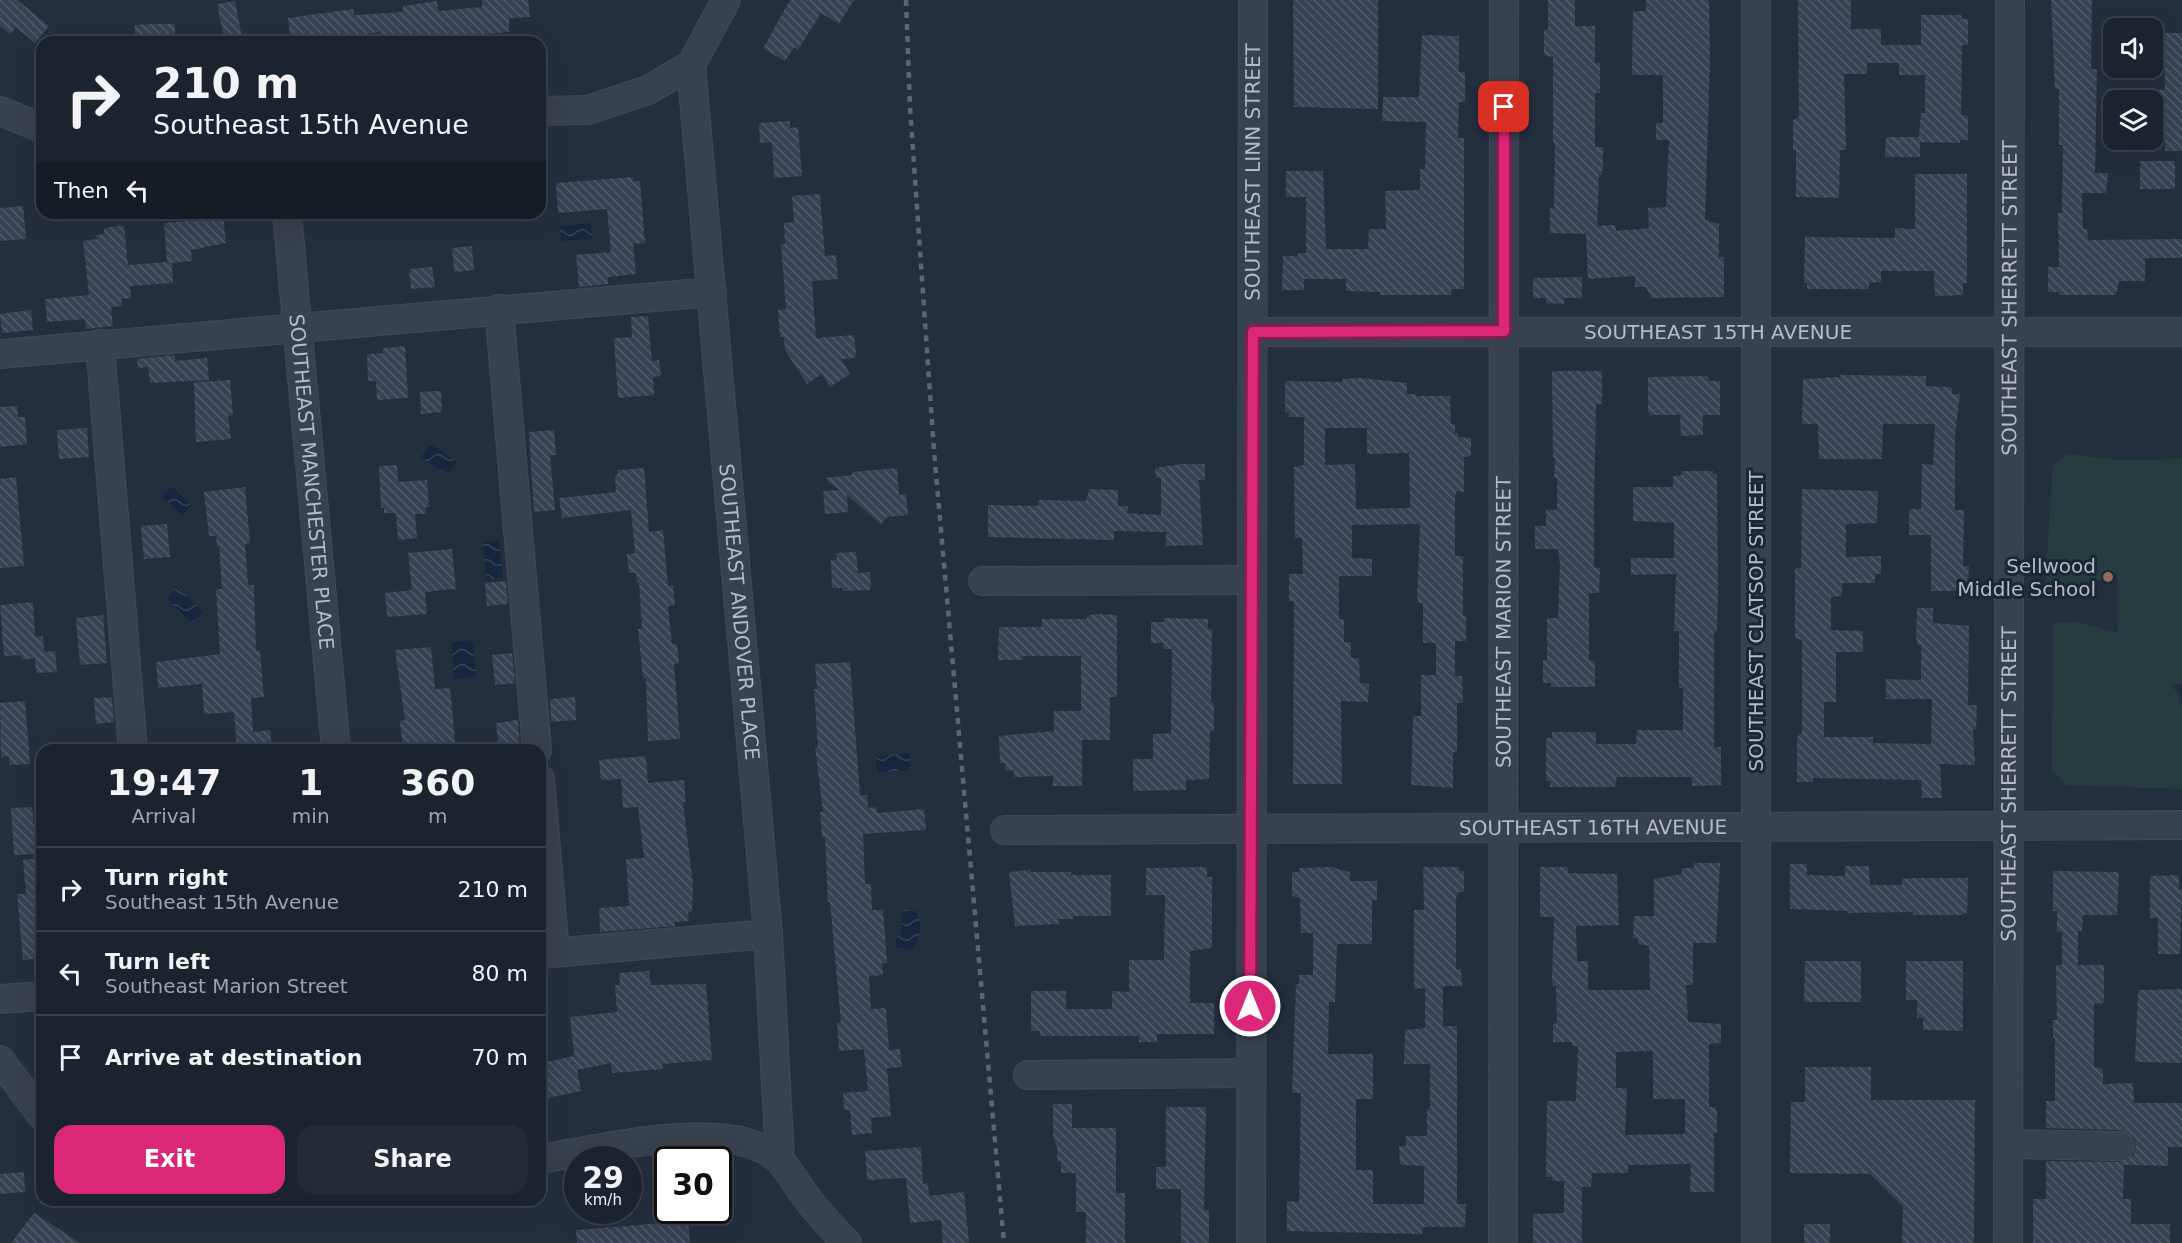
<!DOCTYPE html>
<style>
:root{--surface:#1b232e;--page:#242b36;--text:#f1f3f6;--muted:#a0a4aa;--line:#39404a;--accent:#db2777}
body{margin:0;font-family:"DejaVu Sans",sans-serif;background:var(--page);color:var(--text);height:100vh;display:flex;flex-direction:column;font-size:22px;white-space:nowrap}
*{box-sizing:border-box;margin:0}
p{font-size:20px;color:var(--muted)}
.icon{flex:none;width:33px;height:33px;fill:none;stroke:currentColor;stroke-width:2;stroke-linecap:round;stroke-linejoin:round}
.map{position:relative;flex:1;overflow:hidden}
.panel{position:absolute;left:36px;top:744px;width:510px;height:462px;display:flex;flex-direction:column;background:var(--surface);border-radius:18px;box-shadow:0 6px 24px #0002,0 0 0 2px var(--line)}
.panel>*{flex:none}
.guide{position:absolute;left:36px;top:36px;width:510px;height:183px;border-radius:18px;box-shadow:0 6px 24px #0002,0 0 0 2px var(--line);background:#1b232e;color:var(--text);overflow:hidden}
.tools{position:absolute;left:2103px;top:18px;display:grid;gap:12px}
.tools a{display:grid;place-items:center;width:60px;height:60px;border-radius:12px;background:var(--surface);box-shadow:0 6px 24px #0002,0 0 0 2px var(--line);font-size:30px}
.speed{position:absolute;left:564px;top:1146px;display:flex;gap:12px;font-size:30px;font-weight:700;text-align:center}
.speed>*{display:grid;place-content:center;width:78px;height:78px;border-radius:50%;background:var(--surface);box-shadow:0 6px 24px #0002,0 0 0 2px var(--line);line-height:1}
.speed small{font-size:15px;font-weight:400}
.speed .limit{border:3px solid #111;border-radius:9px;background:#fff;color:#111}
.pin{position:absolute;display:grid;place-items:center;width:51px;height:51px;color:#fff;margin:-26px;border-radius:12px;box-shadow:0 3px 9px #0006}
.me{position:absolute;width:66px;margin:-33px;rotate:0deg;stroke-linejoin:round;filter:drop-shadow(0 0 4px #0008)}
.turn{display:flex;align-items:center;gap:21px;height:126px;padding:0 18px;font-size:27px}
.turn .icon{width:78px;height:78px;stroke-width:2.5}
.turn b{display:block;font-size:42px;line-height:51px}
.then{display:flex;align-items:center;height:57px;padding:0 18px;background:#0003;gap:12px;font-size:22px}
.eta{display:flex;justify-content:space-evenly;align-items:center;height:102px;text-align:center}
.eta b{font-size:36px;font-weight:800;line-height:42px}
.action{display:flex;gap:12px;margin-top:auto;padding:12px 18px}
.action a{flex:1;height:69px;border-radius:18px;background:var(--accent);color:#fff;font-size:24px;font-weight:800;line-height:69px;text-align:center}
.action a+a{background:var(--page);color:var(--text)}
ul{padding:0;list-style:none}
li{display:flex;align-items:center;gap:18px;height:84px;padding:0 18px;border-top:2px solid var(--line)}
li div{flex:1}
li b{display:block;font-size:22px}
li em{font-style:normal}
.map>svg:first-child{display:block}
.park{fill:#263c3f}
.water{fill:url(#water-waves)}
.building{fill:url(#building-back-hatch);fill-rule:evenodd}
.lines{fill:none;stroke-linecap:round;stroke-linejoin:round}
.minor-casing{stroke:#414a57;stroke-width:30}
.minor{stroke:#38414e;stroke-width:28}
.rail{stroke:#5a6575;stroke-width:4.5;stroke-dasharray:6 6;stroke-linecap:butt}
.route-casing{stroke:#8e194d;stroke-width:15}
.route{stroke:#db2777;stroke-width:10}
.education-dot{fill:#8d6e63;stroke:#1d2633;stroke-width:2}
.labels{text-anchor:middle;stroke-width:6;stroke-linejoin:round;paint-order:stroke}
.street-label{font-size:20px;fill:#b4bcc9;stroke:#1d2633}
.poi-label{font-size:20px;fill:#b4bcc9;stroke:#1d2633;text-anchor:end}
</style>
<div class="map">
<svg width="2182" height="1243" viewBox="0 0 2182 1243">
<defs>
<pattern id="water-waves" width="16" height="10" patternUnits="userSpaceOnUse" patternTransform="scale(1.5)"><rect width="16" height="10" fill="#17263c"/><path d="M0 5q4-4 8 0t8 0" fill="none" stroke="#364457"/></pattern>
<pattern id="building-back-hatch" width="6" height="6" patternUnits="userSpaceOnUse" patternTransform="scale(1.5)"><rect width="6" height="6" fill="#364354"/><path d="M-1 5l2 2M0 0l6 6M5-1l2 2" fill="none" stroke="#515c6b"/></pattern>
</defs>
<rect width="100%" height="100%" fill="#242f3e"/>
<path class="park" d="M2068,454L2116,460L2182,459V684L2172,685L2180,698L2182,710V789L2066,785L2052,770L2053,623L2078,622L2118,633L2117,573C2093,584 2071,588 2045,588L2053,465Z"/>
<g class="water">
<path d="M591,223L593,239L561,241L560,226Z"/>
<path d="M430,444L457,462L448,475L421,457Z"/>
<path d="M172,486L192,505L182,516L162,497Z"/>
<path d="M499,540L503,578L486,580L483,542Z"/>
<path d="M177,587L203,611L192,623L167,599Z"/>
<path d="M473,640L476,677L454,679L452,642Z"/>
<path d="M909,753L910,770L877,773L876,756Z"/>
<path d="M902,910L916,911C924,926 921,935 913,949L896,948V939L901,933Z"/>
</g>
<g class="building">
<path d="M0,0H17L49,26L35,43L16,27L10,34L0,26Z"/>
<path d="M482,0H528L530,17L509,18V32L404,42H380V32L310,42L308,34L290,36L288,18L353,9L354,15L403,12V6L437,1L438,11L482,7Z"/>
<path d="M790,0H854L839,24L821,13L798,50L794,47L785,61L763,48Z"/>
<path d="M1293,0H1378V109L1294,107Z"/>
<path d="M1548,0H1575V26H1595V63H1600V93H1595V147H1603V169L1601,175H1599L1597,226L1615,225L1616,231L1649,228L1648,208L1666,207L1669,140H1656V123H1663V75H1632L1633,11H1646V0H1709L1710,59L1705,220L1719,224V257H1724V297L1651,298L1646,287H1635V276L1588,279L1586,234L1550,233V208H1554L1555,143H1553V57L1544,55V30H1548Z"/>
<path d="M1798,0H1851V29H1881V45H1921V15H1961L1962,19H1968V45H1962L1961,115L1968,116V140H1960V143L1920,142V157H1885L1886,137H1919L1921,113H1925V75H1899V63H1867V74H1844L1846,150H1840L1839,198L1796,197V150H1793V120L1799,117Z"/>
<path d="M2051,0H2092L2091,68L2097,70L2095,173H2108L2106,193H2082L2083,229H2087L2088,240L2182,239V258H2145V281H2119L2116,295H2059V292H2048V267H2059L2058,213H2062L2063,145H2059V89H2055Z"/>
<path d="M235,1L243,42H225L217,4Z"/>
<path d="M155,24H175V42H135V25Z"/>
<path d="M2164,33H2182V151H2165V108H2152V90H2165Z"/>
<path d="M1422,35L1459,36V72H1465V102H1459L1458,138H1464V289H1451L1452,295H1380V292L1346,291V279H1304V290H1282L1283,256H1298V253H1306V197H1286V171H1323L1326,249H1368L1369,229H1386L1385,191L1420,190V169H1425L1426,122L1382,121L1383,97H1419Z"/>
<path d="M790,121V128L798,127L802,176L774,178L772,142L760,143L759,123Z"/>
<rect x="2140" y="161" width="35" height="28"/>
<path d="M1915,174H1967V283H1963V295L1935,296L1934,271H1881V282L1869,283V289H1807V283H1804L1805,237L1895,238V228L1915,229Z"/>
<path d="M633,177V181H640L645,243L633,244L636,274L608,277V284L579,287L576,255L611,252L607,209L558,213L556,183Z"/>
<path d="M820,194L825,256L836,255L838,279L812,281L816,338L854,335L856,352L855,358L841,359L850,374L830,387L822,374L807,384L785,350L784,337H780L778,310L786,309L781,244H785L784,223L794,222L792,196Z"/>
<path d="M23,206L26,239L0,241V208Z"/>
<path d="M190,213H223L226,243L191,250L192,261L172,263L173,283L130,286L131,298L121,299L122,306L111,307L113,326L86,329L85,319L47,322L45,299L89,295L83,241L97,239L96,235L104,234V228L124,225L128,265L167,262L164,223L191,221Z"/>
<path d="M472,246L474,270L454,272L452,248Z"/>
<path d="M432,267L435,287L411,289L409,269Z"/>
<path d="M1582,277V298H1564V304L1546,303V298H1533V278Z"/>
<path d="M31,310L33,330L2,333L0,314Z"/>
<path d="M648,316L652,361L659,360L661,376L653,377L654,395L618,398L614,338L632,337L631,317Z"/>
<path d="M405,346L408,398L377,400L376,381H368L367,354L383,353V348Z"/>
<path d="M175,355V361L207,358L209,380L150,383L148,367L138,368L137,359Z"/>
<path d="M1552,371H1602V404H1596L1594,505V567L1600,568L1599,593H1589V660L1595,661V687H1551V683H1543V660H1547V618H1558L1560,564L1558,549H1535V526H1546V510H1557V478L1554,477L1555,458H1553Z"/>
<path d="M1840,375L1926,376V386L1952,387V394H1960L1955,435V510H1964L1963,566H1969L1968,591H1931V535H1909V509H1921L1922,464L1933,465L1935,424H1883L1882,459H1819L1818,424H1802L1803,379L1840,377Z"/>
<path d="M1708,376L1709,381H1720V415H1703V435L1681,436L1680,415H1651L1648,412V377Z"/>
<path d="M1361,378L1407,383V394H1416V396H1450L1451,424H1455V433H1458V437L1471,438V456L1464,457V492L1457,491L1455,495V556H1463V616H1466V641H1455V676H1462L1463,703H1457V752H1453V788L1411,785L1413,716H1421V675H1436V643H1423V603H1419L1417,598L1420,524L1352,525V558L1372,559V576H1339V619H1344V642H1351V658H1359L1360,683L1369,684L1368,702L1341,701L1342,784H1293L1294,601H1289V574H1303L1302,538H1295L1294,467L1304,465V417H1289V413L1285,412V381L1342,382L1343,379ZM1325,428H1367V454L1409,453L1410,508L1356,509L1355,464L1325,465Z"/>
<path d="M230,380L233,415L228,416L231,439L196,442L194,382Z"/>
<path d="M441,391L442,412L421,414L420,392Z"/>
<path d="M17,406L18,417H25L27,444L0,447V407Z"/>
<path d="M87,428L89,457L59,459L57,430Z"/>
<path d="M554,430L556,455H550L555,510L534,512L529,432Z"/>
<path d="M1181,464H1205V480H1199L1203,545L1166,546V532L1114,531V540L988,537V505L1038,506V500L1086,501L1089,489L1118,490V506H1128L1127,513L1161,515V478H1156L1155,468Z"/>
<path d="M397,465L398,482L427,480L429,507H426V514H415L417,538L398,540L396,513H384V508H381L379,466Z"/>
<path d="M644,468L649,532L663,530L668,586L673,585L675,606H668L672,644H677L679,663L674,664L680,739L648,741L646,678H643L638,629H642L639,583H637L636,573H629L627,554L635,553L631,510L562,518L559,498L616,492L615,475L618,474V470Z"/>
<path d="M897,468L899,495L906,494L908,515L887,517L881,524L847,495L848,512L825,514L823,491L839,490L825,478L852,475V472Z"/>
<path d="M1682,471H1713V474H1717L1718,597L1717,631L1714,632V747H1721V785L1692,786V777H1617L1615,787H1550V781H1546V738H1552V732H1596V744H1636L1637,730H1683V688H1679V631H1674L1676,574L1631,575V558H1674V523L1633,521V487H1673V476L1682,475Z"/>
<path d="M16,477L24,566L0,568V479Z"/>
<path d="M245,487L250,543L245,544L248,585H254L256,651H260L264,697L251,698L253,732L270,730L272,750H237L234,712L204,714L202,684L158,688L156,662L220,654L216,589H222L219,546L217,547L216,536H209L204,492Z"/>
<path d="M1802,489L1878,491L1877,523L1846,524V557L1881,556V574H1875V583H1842V596L1831,597V630L1863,631V652H1836V702H1824V737H1873V743L1931,744L1932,699H1886V679L1921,680V645H1918L1916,637L1917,608H1933V623L1969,626L1968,705H1977L1976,729H1973L1975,765L1940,764L1942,798H1922L1921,780L1813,778V782H1797V737L1802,732V640L1795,638V568H1801Z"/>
<path d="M167,524L170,557L144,559L141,526Z"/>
<path d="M452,549L456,589L425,592L427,614L387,617L385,593L412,590L408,553Z"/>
<path d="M856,552L858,573L870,572L871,590L843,591L842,588H832L831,560H837L836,553Z"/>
<path d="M506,581L508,604L487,606L485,583Z"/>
<path d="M33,602L35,637L43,636L44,652L55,651L57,672L36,673L35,658L22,660L21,655L4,656L0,605Z"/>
<path d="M1095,614L1117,615V697H1110V740H1082V786H1053V776L1014,777V770L1005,771V763H1000L999,736L1054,731V711H1081V656H1023V660H998L999,627H1042V619H1087V616Z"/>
<path d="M103,615L107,663L80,665L76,618Z"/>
<path d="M1164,618L1208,619V629H1212L1211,703H1214V731H1210L1209,779L1186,780V790L1133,791V759H1153V734L1171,733L1172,649H1163L1164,643H1151V622H1164Z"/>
<path d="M431,647L435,689L450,688L456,750H403L400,721L405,720L395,650Z"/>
<path d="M512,653L515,683L495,685L492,655Z"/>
<path d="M850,662L860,795H867L868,808L877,807V813L924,809L926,830L863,834L865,884H871L872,910H883L887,963H882L883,975L869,976L871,1009L886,1008L889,1050L900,1049L902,1067L887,1068L891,1116L871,1118L872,1133L852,1135L850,1110H844L843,1093L868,1091L864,1049L839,1051L837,1023H841L830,902H828L825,837H822L820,812H823L815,747H818L814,689H817L815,664Z"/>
<path d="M112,697L114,722L96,724L94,698Z"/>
<path d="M575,697L576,720L551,722L550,699Z"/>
<path d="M25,701L30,764L9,765V756L1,757L0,703Z"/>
<path d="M518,720L520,748L499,750L496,723Z"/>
<path d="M646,756L648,783L684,780L686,802H683L693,884L692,912H688L689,921L675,922V926L600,932L599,908L629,906L626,859L644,858L638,807L623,808L621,779L601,780L599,760Z"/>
<path d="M32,807L37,854L14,855L11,808Z"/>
<path d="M42,858V958L23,960L17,894H26L23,860Z"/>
<path d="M1694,863H1720L1716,943H1693V985H1686L1688,1022L1721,1024V1043L1709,1044V1107H1716L1717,1114V1133H1714V1192H1690L1691,1164L1628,1165V1173H1592L1591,1187H1582V1243H1533V1214L1564,1213V1181H1552V1177H1546L1547,1101H1576L1578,1046H1572V1042H1553V1024L1557,1023L1556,986H1553L1552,979L1554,917H1540V867H1568V873L1617,874L1619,925L1576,926L1577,961H1588V990H1650L1649,946L1638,944V938H1633L1634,916H1654V879L1682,874V868H1694ZM1653,1051V1099H1685V1134L1625,1135L1627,1088H1616V1052Z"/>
<path d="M1790,864H1807V875L1845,876V866H1869L1870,885H1902V879L1912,878H1968L1967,913H1963V915H1913V912L1848,913V911L1790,909Z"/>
<path d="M1207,867V877H1212V948L1190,951V1003H1214V1034H1157V1042H1139V1036H1040V1031H1031V991H1066V1009H1112V991L1129,992V960H1164L1165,895H1146V868Z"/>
<path d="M1331,867L1350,872V881H1377V900H1372V944H1337L1335,1002H1329L1328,1054H1373V1099H1356V1170H1373V1204H1424V1166L1400,1165L1399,1146H1406V1136H1427V1109H1430V1064H1404L1405,1030L1425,1028V988L1414,989V910H1424L1423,867H1459V871H1464V892H1458L1456,899V969H1461L1462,986H1443V1026H1457V1204H1466L1465,1227H1423L1422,1234L1287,1231V1201L1299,1202L1301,1093H1292L1296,984H1299V975H1313V933H1301L1300,898L1292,896V872H1299V868Z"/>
<path d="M1030,870L1031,872H1071V875H1111V916H1073L1074,919H1058L1059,924L1015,926L1009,872Z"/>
<path d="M2053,871L2119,872L2117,915H2083L2082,931H2078V965H2104V1003L2094,1004V1067L2103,1069V1084L2133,1083L2134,1103H2182V1147H2168V1166L2124,1165L2123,1199H2131V1224H2170V1243H2033V1199H2046V1161L2120,1162L2134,1155L2136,1147L2134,1138L2121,1130L2046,1128V1101H2055V1038H2053V1020H2057L2056,965H2062V932H2057V911H2053Z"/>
<path d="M2176,875L2179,877V889H2182L2180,954H2158V918H2150V876Z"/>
<path d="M1805,961H1861V1002H1804Z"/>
<path d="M1906,961H1963V1031L1923,1030V1018H1917V1000H1906Z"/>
<path d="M649,971L651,985L706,984L712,1060L662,1064L663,1069L612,1073L611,1063L577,1070L581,1091L548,1098L544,1078L549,1077L546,1062L574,1056L575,1060L570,1017L617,1012L615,985H620L619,973Z"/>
<path d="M2182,989V1063L2135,1062L2138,990Z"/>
<path d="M1805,1067H1871V1100H1975L1974,1243H1902L1903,1206L1870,1174L1790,1173L1791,1102H1805Z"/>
<path d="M1053,1104H1072V1128H1116V1193H1125V1243H1086V1212H1076V1173H1061V1161H1057V1147L1053,1135Z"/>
<path d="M1166,1107H1206L1204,1210H1209V1243H1181V1189H1156V1167H1166Z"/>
<path d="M921,1147L923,1184L928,1183L929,1196L964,1192L969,1243H943L941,1220L910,1223L906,1178L867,1180L865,1151Z"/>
<path d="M24,1172L25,1192L0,1194V1174Z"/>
<path d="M34,1213L80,1243H11Z"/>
<path d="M688,1221L690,1243H577L576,1230Z"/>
<rect x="1804" y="1224" width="26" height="19"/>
</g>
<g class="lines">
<defs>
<g id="minor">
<path id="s1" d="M691,65L768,934L780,1160"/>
<path d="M0,111L42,128"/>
<path d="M540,111L588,110L648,90L691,65L726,0"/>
<path id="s2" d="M287,213L336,750"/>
<path d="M499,309L537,750"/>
<path id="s3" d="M1253,332H2182"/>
<path d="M100,344L133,750"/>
<path d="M0,354L712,292"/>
<path d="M983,581L1251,580"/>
<path d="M540,779L555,952"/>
<path id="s4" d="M1005,830L2182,825"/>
<path d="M540,954L768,934"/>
<path d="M0,999L42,996"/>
<path d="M0,1060L42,1116"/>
<path d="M1028,1075L1251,1073"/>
<path d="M2009,1144L2120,1146"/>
<path d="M540,1159C599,1150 735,1114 780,1161C789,1170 795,1182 802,1191C815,1210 830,1226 847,1243"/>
<path id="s5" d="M1251,1243L1253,0"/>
<path id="s6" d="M1503,1243L1504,0"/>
<path d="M1756,1243V0"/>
<path id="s7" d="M2008,1243L2010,0"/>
</g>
</defs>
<use href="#minor" class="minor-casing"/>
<use href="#minor" class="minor"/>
<path class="rail" d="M906,0L910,107L934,451L1004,1243"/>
</g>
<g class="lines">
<defs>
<path id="route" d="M1250,1006L1253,332L1504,331V107"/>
</defs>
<use href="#route" class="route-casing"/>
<use href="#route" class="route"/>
</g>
<circle class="education-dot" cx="2108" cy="577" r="6"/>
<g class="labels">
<g class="street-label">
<text dy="7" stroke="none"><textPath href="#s5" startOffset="1071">SOUTHEAST LINN STREET</textPath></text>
<text dy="7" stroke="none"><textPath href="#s7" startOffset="945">SOUTHEAST SHERRETT STREET</textPath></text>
<text dy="7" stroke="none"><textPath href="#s3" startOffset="465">SOUTHEAST 15TH AVENUE</textPath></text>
<text dy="7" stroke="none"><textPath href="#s2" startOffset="270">SOUTHEAST MANCHESTER PLACE</textPath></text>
<text dy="7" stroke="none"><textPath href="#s1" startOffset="549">SOUTHEAST ANDOVER PLACE</textPath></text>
<text transform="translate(1756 621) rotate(-90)" y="7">SOUTHEAST CLATSOP STREET</text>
<text dy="7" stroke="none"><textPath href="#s6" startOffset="621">SOUTHEAST MARION STREET</textPath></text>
<text dy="7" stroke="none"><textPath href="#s7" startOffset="459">SOUTHEAST SHERRETT STREET</textPath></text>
<text dy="7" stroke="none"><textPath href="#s4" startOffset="588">SOUTHEAST 16TH AVENUE</textPath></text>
</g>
<g class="poi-label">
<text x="2096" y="573">Sellwood<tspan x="2096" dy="23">Middle School</tspan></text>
</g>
</g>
</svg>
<div class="tools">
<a><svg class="icon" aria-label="sound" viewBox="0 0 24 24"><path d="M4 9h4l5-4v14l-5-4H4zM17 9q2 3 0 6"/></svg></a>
<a><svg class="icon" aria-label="layers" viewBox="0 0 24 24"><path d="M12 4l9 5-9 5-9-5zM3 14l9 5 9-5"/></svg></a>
</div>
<div class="speed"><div>29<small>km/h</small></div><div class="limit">30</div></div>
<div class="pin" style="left:1504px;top:107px;background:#d93025"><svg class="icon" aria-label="arrive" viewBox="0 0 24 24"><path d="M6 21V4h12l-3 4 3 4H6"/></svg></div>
<svg class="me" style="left:1250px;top:1006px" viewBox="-20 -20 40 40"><circle r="17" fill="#db2777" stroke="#fff" stroke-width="3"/><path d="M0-11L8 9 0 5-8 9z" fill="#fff"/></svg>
<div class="guide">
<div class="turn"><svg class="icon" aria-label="right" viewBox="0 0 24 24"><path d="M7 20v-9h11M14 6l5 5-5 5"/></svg><div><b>210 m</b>Southeast 15th Avenue</div></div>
<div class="then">Then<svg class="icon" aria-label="left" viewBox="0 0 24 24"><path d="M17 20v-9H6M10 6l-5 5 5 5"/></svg></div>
</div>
<section class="panel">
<div class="eta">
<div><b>19:47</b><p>Arrival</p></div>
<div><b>1</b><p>min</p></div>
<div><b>360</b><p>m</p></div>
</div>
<ul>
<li><svg class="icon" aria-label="right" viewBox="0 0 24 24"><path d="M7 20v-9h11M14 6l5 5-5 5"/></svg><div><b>Turn right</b><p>Southeast 15th Avenue</p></div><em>210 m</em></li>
<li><svg class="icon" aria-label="left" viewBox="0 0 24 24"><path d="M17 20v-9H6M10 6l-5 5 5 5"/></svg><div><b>Turn left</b><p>Southeast Marion Street</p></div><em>80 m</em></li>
<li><svg class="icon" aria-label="arrive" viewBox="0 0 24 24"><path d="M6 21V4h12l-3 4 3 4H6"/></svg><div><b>Arrive at destination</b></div><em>70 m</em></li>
</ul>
<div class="action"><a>Exit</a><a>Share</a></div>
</section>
</div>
